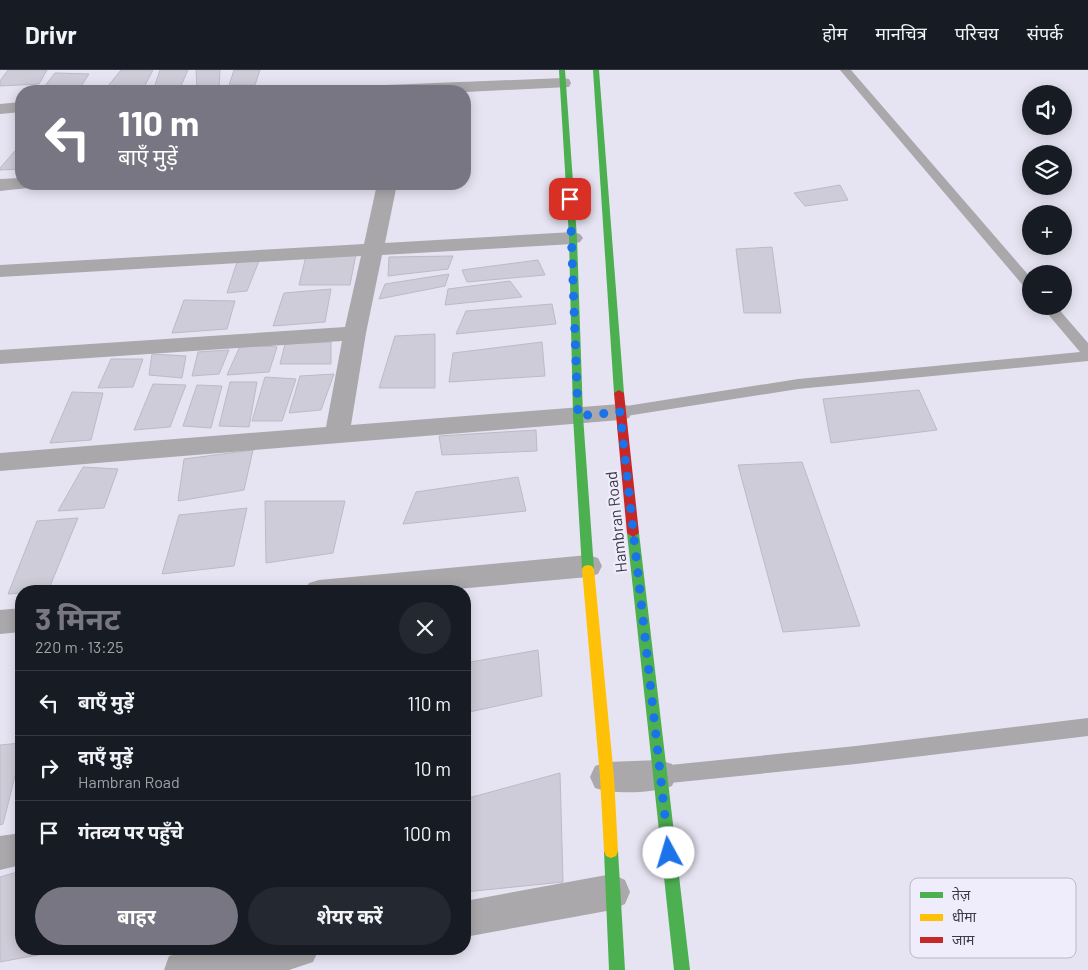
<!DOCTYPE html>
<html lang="hi">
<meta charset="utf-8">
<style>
:root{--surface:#171b24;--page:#242831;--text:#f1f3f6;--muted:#9ea1a6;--line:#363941;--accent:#787682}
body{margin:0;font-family:Barlow,"Noto Sans Devanagari",sans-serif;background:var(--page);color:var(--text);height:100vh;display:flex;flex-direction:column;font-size:19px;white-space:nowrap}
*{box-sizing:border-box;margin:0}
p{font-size:16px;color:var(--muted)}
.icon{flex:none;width:28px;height:28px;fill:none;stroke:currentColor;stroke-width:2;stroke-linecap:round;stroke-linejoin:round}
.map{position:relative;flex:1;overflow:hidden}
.drawer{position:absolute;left:15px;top:515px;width:456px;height:370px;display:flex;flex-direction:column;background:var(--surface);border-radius:20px;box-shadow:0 2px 12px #0003}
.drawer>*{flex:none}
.hud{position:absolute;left:15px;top:15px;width:456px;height:105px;border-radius:20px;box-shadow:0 2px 12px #0003;background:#787682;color:#fff;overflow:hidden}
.fabs{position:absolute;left:1022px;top:15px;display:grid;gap:10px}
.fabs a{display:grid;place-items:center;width:50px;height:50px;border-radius:50%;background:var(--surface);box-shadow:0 2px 12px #0003;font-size:25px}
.pin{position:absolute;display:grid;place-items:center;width:42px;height:42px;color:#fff;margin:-21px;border-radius:10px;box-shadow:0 2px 8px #0006}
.me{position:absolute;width:55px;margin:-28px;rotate:354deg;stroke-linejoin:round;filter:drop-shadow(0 0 4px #0008)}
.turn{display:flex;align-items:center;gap:18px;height:105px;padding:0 20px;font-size:22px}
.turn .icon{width:65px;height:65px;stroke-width:2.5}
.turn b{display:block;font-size:35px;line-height:42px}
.round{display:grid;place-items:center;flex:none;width:52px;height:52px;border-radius:26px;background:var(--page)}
.summary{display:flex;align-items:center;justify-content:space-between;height:85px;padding:0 20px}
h1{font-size:30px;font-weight:700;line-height:38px;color:var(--accent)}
.cta{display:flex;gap:10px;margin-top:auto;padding:10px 20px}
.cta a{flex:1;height:58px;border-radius:30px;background:var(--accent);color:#fff;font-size:20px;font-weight:700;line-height:58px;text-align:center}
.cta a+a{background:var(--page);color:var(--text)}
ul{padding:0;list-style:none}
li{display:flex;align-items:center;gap:15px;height:65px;padding:0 20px;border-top:1px solid var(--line)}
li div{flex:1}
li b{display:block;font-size:19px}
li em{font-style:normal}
header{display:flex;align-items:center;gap:30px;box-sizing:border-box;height:70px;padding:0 25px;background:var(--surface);border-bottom:1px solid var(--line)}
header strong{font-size:24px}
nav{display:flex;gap:28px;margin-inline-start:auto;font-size:18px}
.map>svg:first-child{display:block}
.building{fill:#ceccd8;stroke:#bcbac5}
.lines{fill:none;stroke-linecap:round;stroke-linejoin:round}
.lane{fill:#aaa8aa;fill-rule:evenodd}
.street{fill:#aaa8aa;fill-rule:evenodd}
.fast{fill:#4caf50;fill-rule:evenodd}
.slow{fill:#ffc107;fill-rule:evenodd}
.jam{fill:#c62828;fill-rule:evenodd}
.route{stroke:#1a73e8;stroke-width:9;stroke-dasharray:0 16.2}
.labels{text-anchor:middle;stroke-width:4.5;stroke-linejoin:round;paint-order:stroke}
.street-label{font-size:16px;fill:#3c3b45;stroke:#efedfc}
.key{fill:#efedfc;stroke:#b9b8c5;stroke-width:1}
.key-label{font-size:14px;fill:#3c3b45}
</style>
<header>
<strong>Drivr</strong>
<nav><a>होम</a><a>मानचित्र</a><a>परिचय</a><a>संपर्क</a></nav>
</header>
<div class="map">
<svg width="1088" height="900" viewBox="0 0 1088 900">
<rect width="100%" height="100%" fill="#e6e4f2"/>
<g class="building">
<path d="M8,0H47L39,14L0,16V11Z"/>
<path d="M121,0H153L142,21H104Z"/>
<path d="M160,0H188L180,18L153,21Z"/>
<path d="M196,0H220L219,18L197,19Z"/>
<path d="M234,0H260L255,15H229Z"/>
<path d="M55,3L89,4L78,21H41Z"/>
<path d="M21,74V99L0,100V98Z"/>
<path d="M840,115L848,130L805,136L794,123Z"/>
<path d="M772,177L781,243H744L736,179Z"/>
<path d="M356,184L350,215H299L306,186Z"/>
<path d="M453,186L448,199L388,206L389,187Z"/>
<path d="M538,190L545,205L467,212L462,200Z"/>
<path d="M259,191L247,221L227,223L237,192Z"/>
<path d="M449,204L445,216L379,229L385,214Z"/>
<path d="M510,211L522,227L445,235L448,219Z"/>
<path d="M331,219L325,252L273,256L284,223Z"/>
<path d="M184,230L235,231L227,259L172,263Z"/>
<path d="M552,234L556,254L456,264L466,241Z"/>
<path d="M435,264V318H379L395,266Z"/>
<path d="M331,272V294H280L285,274Z"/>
<path d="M542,272L545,306L449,312L453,283Z"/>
<path d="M241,274L277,277L269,302L227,305Z"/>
<path d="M229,280L219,304L192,306L198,282Z"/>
<path d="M152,284L186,286L182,308L149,305Z"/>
<path d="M111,289H143L133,317L98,318Z"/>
<path d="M334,304L321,340L289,343L300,306Z"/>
<path d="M265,307L296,309L282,351H252Z"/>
<path d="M230,312H257L249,357L219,356Z"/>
<path d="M153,314L186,315L170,357L134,360Z"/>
<path d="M197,315L222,316L211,358L183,356Z"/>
<path d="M919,320L937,360L831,373L823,329Z"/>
<path d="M72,322L103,323L91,370L50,373Z"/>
<path d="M536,360L537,381L442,385L439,366Z"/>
<path d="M253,380L244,420L178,431L184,389Z"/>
<path d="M802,392L860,556L783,562L738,395Z"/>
<path d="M83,397L118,399L104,438L58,441Z"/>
<path d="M518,407L526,441L403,454L416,422Z"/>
<path d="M265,431H345L333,483L266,493Z"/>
<path d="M247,438L234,496L162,504L179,445Z"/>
<path d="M78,448L48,521H21V523L8,524L37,451Z"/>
<path d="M538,580L542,626L465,643V593Z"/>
<path d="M21,673V682L3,754L0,755V675Z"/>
<path d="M560,703L563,812L465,822V729Z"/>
<path d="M21,801V879H70L0,892V807Z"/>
</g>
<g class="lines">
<g class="lane">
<path d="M840,0H851L1031,208V220L1026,219Z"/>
<path d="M1041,236H1056L1088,273V291L798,319L620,347L614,346L612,342L614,338L620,337L798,309L1080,282Z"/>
<path d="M1088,648V666L856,694L660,714L652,712L649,705L652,698L660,696L856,676Z"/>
</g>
<g class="street">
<path d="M563,8L569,9L571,13L569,17L465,22L353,21L355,17L361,16Z"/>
<path d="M21,32V42L0,44V34Z"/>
<path d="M21,108V114H30L28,118L0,121V109Z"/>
<path d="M377,114H397L385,173L573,162L580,164L583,168L580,172L573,174L382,185L366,263L351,355L620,334L629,336L632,342L629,348L620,350L0,401V383L326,357L342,271L0,294V280L345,257L361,186L0,207V195L364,174Z"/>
<path d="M588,485L598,488L602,496L598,504L588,507L435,521H304L309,513L319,510Z"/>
<path d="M21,538V562L0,564V540Z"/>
<path d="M660,690L672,694L677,705L672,716C652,723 615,725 595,718L590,707L595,696L607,692Z"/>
<path d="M21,763V795L0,800V766Z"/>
<path d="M612,804L625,810L630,822L625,834L612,840L465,867V831Z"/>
<path d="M194,879H319L313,892L289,900H164L169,886Z"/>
</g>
<g class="fast">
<path d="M559,0H565L577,168L583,346L594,499L592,502H584L582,499L573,346L569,168Z"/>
<path d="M593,0H599L624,323L619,326L614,323Z"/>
<path d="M633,459L639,463L690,900H674L627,463Z"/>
<path d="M611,774L616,776L618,781L625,900H609L604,781L606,776Z"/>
</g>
<path class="slow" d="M588,495L592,496L594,499L614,707L618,781L616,786L611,788L606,786L604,781L600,707L582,499L584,496Z"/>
<path class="jam" d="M619,320L624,323L639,463L633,467L627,463L614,323Z"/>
</g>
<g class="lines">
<path class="route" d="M570,129L578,346L620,342L669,783"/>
</g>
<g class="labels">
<g class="street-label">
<text transform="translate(616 452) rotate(-96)" y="6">Hambran Road</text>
</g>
</g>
<rect x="910" y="808" width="166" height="80" rx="8" class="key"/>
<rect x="920" y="822" width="23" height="6" fill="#4caf50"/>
<rect x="920" y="844" width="23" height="7" fill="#ffc107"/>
<rect x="920" y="867" width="23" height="6" fill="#c62828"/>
<g class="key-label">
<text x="952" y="830">तेज़</text>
<text x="952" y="852">धीमा</text>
<text x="952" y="875">जाम</text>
</g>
</svg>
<div class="fabs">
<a><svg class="icon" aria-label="sound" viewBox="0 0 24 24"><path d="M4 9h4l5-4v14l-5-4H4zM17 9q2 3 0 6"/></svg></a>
<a><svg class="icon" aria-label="layers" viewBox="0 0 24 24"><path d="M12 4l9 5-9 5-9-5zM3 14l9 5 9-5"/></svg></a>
<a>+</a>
<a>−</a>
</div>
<div class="pin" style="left:570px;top:129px;background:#d93025"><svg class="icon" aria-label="arrive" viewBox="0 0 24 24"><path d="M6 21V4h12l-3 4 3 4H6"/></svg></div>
<svg class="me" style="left:669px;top:783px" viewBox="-20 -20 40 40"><circle r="19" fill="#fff"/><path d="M0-13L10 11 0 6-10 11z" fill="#1a73e8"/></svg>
<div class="hud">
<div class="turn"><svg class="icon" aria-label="left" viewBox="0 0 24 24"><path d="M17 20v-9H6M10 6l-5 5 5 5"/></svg><div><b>110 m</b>बाएँ मुड़ें</div></div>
</div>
<section class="drawer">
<div class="summary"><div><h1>3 मिनट</h1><p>220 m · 13:25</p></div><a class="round"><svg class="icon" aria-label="close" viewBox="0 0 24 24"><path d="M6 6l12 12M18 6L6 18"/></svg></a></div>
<ul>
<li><svg class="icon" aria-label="left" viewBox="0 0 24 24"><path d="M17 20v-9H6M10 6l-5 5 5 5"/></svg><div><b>बाएँ मुड़ें</b></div><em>110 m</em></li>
<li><svg class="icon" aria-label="right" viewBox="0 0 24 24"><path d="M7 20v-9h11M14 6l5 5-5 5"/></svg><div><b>दाएँ मुड़ें</b><p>Hambran Road</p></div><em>10 m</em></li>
<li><svg class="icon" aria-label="arrive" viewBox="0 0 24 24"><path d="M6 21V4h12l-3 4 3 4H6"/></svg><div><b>गंतव्य पर पहुँचे</b></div><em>100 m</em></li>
</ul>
<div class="cta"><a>बाहर</a><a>शेयर करें</a></div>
</section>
</div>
